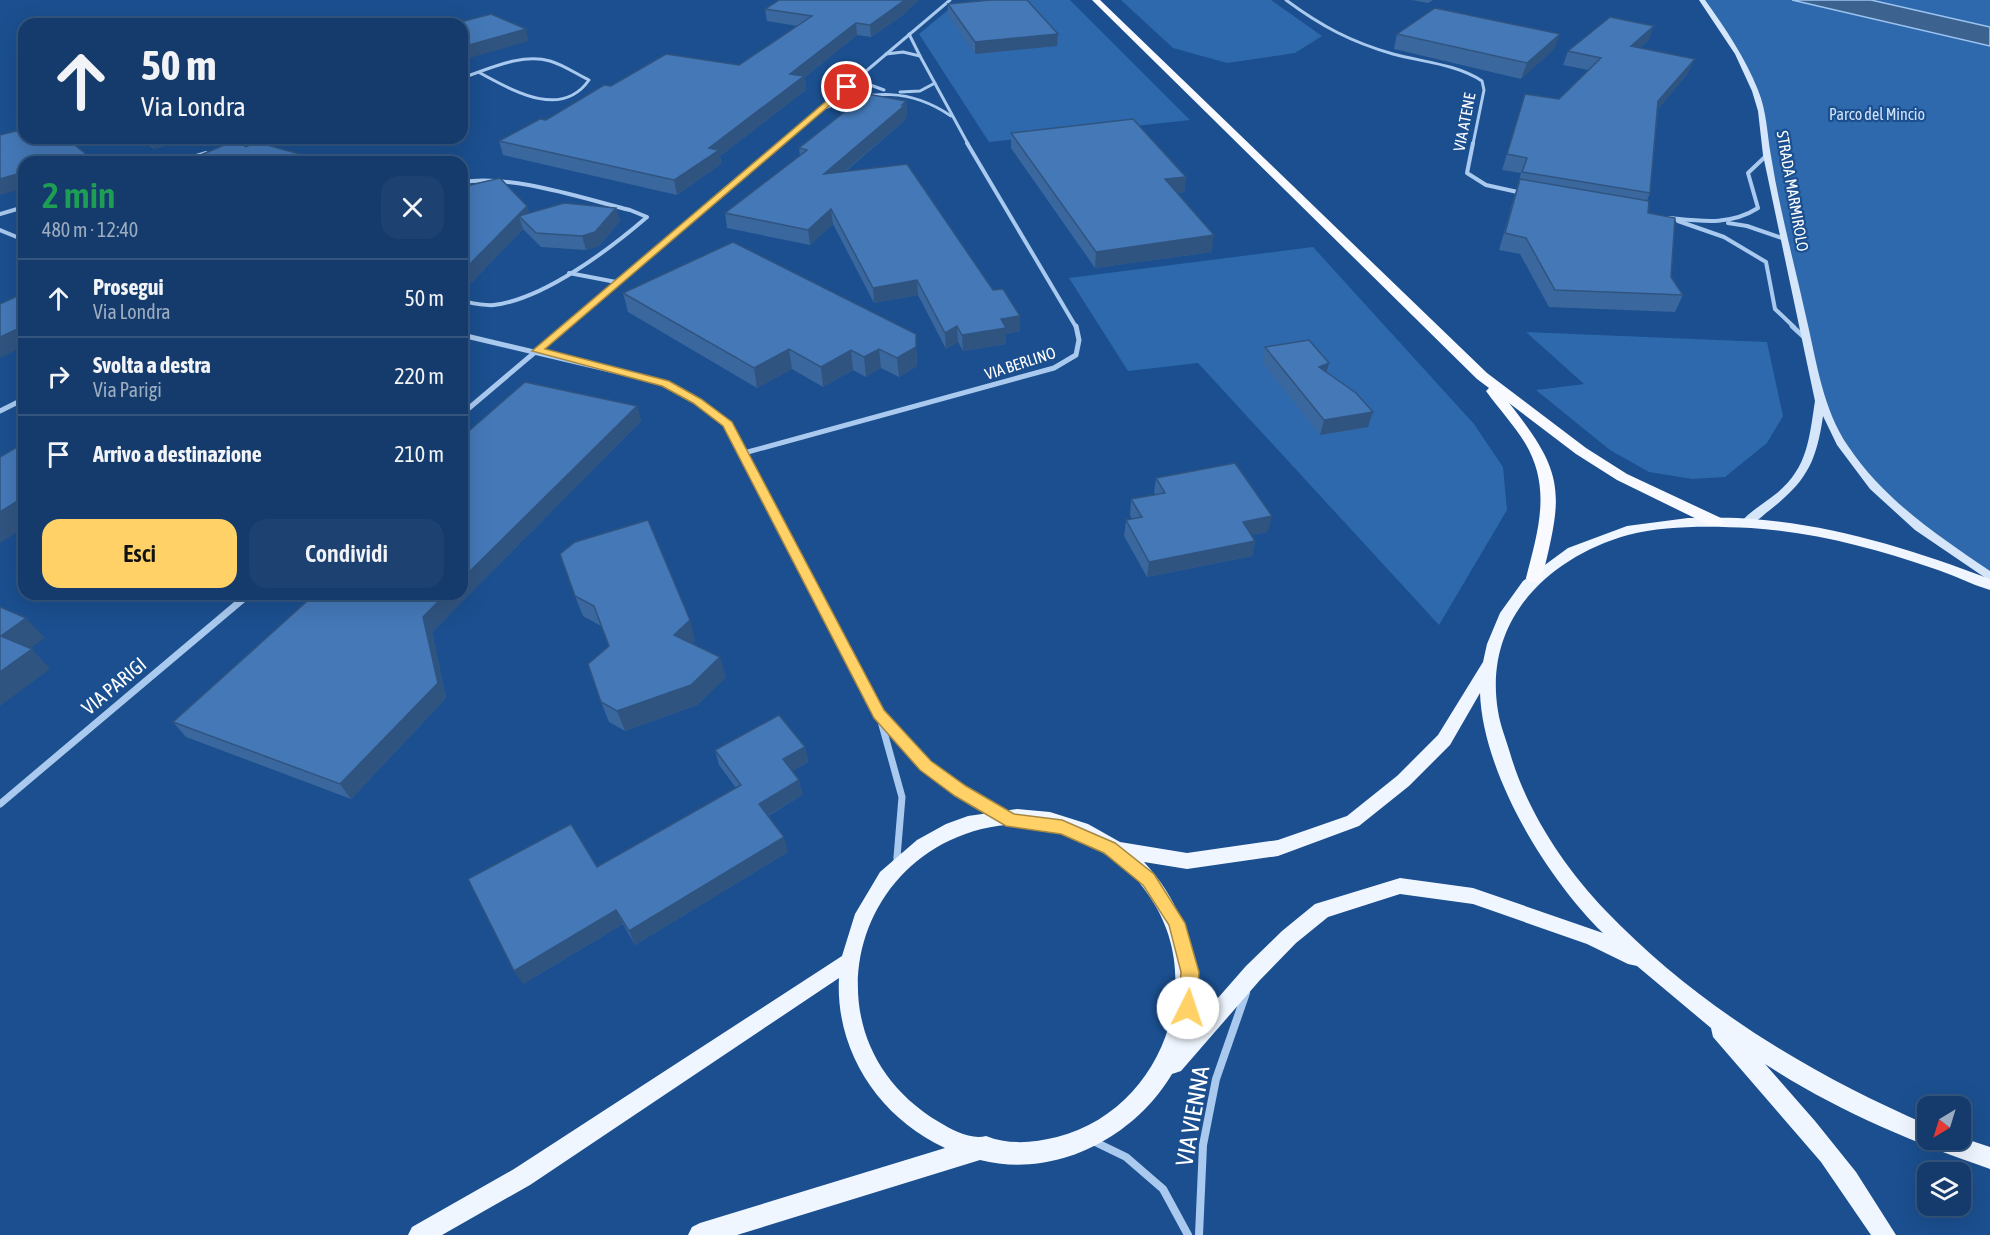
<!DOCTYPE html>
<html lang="it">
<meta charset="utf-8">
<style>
:root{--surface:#143b6b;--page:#1d4271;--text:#f1f3f6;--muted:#9dadc1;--line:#33557e;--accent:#ffd166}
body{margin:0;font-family:"Asap Condensed",sans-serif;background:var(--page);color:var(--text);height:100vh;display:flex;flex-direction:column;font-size:22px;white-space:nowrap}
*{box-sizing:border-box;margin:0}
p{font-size:20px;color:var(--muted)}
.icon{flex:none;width:33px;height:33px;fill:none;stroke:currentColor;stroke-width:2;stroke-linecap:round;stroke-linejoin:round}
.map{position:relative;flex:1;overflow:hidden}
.side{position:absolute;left:18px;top:156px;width:450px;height:444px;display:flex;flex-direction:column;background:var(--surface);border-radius:18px;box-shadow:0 6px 24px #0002,0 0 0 2px var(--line)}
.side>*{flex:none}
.guide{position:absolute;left:18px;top:18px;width:450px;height:126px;border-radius:18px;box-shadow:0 6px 24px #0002,0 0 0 2px var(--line);background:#143b6b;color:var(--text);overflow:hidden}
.needle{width:39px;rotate:218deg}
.fabs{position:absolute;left:1917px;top:1096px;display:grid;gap:12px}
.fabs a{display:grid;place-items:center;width:54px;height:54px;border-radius:12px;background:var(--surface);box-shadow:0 6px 24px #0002,0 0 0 2px var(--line);font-size:30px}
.pin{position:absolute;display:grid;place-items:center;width:51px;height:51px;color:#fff;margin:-26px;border:3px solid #fff;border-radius:50%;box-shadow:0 2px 6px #0007}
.me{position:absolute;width:66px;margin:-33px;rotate:4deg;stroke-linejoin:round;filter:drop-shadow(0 0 4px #0008)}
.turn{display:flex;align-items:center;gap:21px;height:126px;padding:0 24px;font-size:27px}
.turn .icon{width:78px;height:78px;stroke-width:2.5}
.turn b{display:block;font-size:42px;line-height:51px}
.round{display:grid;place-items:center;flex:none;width:63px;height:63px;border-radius:18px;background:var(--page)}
.overview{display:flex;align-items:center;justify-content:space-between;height:102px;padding:0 24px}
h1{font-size:36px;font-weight:600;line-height:45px;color:#1e9e55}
.cta{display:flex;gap:12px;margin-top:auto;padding:12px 24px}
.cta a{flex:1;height:69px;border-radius:18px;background:var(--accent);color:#111;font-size:24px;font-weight:600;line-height:69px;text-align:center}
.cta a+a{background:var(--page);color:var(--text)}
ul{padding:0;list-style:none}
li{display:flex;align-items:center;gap:18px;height:78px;padding:0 24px;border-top:2px solid var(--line)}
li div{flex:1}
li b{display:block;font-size:22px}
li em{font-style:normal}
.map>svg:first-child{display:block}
.green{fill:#2e69ad}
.water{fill:#3c6290;stroke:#9cc4f0;stroke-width:1.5}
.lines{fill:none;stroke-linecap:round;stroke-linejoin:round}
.minor-far4{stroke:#a9c9ee;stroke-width:3}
.minor-far3{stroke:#a9c9ee;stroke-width:4}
.minor-far2{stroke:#a9c9ee;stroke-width:5}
.minor-far1{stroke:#a9c9ee;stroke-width:7}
.minor{stroke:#a9c9ee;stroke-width:8}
.secondary{fill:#d6e6fa;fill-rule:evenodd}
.primary{fill:#f0f6ff;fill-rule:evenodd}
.trunk{fill:#f8faff;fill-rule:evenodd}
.wall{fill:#3a679d}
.shaded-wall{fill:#305480}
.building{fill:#4478b7;stroke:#305480;stroke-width:1.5}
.route{fill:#ffd166;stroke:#a68842;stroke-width:1.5}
.labels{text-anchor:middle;stroke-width:4.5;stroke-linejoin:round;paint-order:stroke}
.far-park-label{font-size:16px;fill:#cfe3fa;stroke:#1b4f8f}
.far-street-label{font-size:16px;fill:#fff;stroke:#1b4f8f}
.street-label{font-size:20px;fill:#fff;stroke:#1b4f8f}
.near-street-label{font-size:24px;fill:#fff;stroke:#1b4f8f}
</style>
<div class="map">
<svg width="1990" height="1235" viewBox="0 0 1990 1235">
<rect width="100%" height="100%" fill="#1b4f8f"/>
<g class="green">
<path d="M1014,0H1070L1190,120L989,142L919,34L954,5Z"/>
<path d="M1121,0H1271L1322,36L1295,53L1227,63L1173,48Z"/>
<path d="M1699,0H1990V577L1872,484L1820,402L1767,139L1745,64L1716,20Z"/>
<path d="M1313,247L1474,424L1503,467L1507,510L1439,625L1198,363L1128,371L1069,278Z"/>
<path d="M1526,332L1767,342L1783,416L1767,443L1725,477L1692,479L1649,472L1610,450L1536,390L1584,384Z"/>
</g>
<path class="water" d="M1792,0H1871L1990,27V46Z"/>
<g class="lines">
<g class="minor-far4">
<path d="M1286,0C1321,26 1351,42 1393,54C1422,62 1457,64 1482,81L1484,90L1473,144"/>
<path d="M909,34L920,56"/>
<path d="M886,54L903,52L920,56L968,144"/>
<path d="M860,76L865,83L884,90"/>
<path d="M462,78C489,69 521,53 550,61C564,65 576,74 589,80C561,120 512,90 480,73"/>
<path d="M900,92L920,91L935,83"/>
<path d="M827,107C872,90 910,88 951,116"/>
<path d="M236,144L259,138"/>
<path d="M780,144L950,0"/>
</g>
<g class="minor-far3">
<path d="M967,143L1076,327"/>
<path d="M1473,143L1467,173L1486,185L1522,193"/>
<path d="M233,145L241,143"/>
<path d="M177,162L206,153"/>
<path d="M462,182C511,174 581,198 630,210L647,217C610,249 544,299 494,305C484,306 472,303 462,301"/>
<path d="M0,214L24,207"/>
<path d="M1669,218C1700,221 1730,226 1758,208L1748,173L1767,155"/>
<path d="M1678,221L1724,237L1766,262L1775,309L1794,327"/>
<path d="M1728,223L1747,226L1785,239"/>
<path d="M0,230L24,240"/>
<path d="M569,273L616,282"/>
<path d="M564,327L782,143"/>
</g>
<g class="minor-far2">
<path d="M1792,326L1805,338"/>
<path d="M462,335L665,383L697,401L728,424L799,560"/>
<path d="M0,411L24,399"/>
<path d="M462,414L566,326"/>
<path d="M744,453L1054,368L1076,355L1079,340L1076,326"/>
</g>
<g class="minor-far1">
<path d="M798,559L879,714L902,797L897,857"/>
<path d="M882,717L926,765L960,791L1003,816"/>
<path d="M0,804L249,594"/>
</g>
<g class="minor">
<path d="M897,864L898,856"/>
<path d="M1093,1141L1126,1157L1163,1189L1188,1235"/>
<path d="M1199,1235L1203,1145L1216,1079L1246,993"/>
</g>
<path class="secondary" d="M1699,0H1705C1725,28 1745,57 1758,90C1767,112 1767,134 1771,156C1780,212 1795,266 1807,321C1817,364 1823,409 1848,446C1884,500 1937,535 1990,571V581L1915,530L1870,489L1837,445L1823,416C1816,465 1805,483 1766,513C1759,519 1751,527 1742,526L1740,523C1750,511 1765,503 1777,493C1808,467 1809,439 1815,401L1763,155L1758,111L1752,91L1735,54Z"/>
<path class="primary" d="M1688,518C1710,518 1732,517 1753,519C1835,525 1914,550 1990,579V590C1970,584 1952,574 1932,568C1874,548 1813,532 1751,528C1711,526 1667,525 1628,535C1547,558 1483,621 1498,711C1500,725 1506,739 1510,753C1527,811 1563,866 1605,910C1696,1005 1808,1073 1928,1125V1140H1960V1137L1990,1147V1169C1912,1142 1835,1110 1765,1064L1815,1121L1856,1172L1896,1235H1871L1821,1162L1713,1037L1711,1028L1637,966L1628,964L1587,944L1473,904L1400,894L1328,917L1296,943L1260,980L1181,1071L1172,1074C1134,1138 1055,1179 980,1160L737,1235H688L692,1227L700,1223L945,1148C880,1118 835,1052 839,978L530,1185L442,1235H408L412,1227L514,1169L842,956L855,914L880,872L917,840L946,824L968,816L1017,809L1050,812L1088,824L1120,842L1187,853L1278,840L1347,816L1397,776L1438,735L1483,662L1487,644L1500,613L1523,581L1568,548L1627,526ZM1480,693C1483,774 1546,877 1603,933L1473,888L1400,878L1315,904L1282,931L1246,966L1189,1031C1204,969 1187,908 1144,862L1187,869L1278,856L1359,826L1409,786L1450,745ZM1017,824C1039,825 1093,832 1104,854C1122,860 1136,877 1147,893C1211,980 1161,1111 1057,1137C1033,1143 1008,1145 986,1136C971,1140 952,1130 939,1122C797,1038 853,832 1017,824Z"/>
<path class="trunk" d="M1092,0H1100L1487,373L1586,448L1627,474L1721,518L1724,522L1721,526H1711L1617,480L1576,454L1509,403C1566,474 1563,493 1542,578L1540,582H1528L1526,578C1538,531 1552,488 1525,443C1514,425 1499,409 1486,391L1489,388L1477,379Z"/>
</g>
<g class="wall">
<path d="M1411,0H1433L1428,3Z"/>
<path d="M948,4L1058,34L1057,46L975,54L948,15Z"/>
<path d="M765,9L903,15L871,37L857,35L805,77L806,90L720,156L721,164L677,195L503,155L499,141L546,120L611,86L739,65L797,26L767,21Z"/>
<path d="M1397,34L1554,49L1521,79L1394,49Z"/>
<path d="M1649,40L1640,48L1688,73L1658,109L1650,193L1647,201L1648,213L1671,277L1683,295L1675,312L1549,307L1520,254L1499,250L1521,173L1502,170L1525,94L1559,99L1588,70L1563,65L1568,51Z"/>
<path d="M906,101L907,115L906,116V119L845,172L993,290L1020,316V331L1006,334V344L963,351L958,342L946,349L918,295L874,303L833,224L810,245L727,228L725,213L800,156L799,148Z"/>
<path d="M1011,133L1186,177L1184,192L1177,193L1212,252L1095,268L1011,148Z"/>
<path d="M140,138H192L154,149Z"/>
<path d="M462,187L527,206L529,213L616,208L620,221L599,246L586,250L541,247L523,229L472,282L462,285Z"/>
<path d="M623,293L917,353V366L899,377L881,368L866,377L853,370L823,387L792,369L757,388L628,312Z"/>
<path d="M1265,347L1329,363L1327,372L1368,427L1320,435L1262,362Z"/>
<path d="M637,406L641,421L432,632L446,698L351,799L186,737L173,722Z"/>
<path d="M1156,478L1268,532L1251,535L1255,541L1252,556L1147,577L1124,536L1126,520L1132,519L1130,515L1131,499L1155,495L1154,493Z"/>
<path d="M575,596L695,640L692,643L726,677L697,705L625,731L609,722L601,702L609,646L601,626L583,616Z"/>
<path d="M805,747L808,762L792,771L799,780L802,795L768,816L788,852L635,945L623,924L523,984L597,867L736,788L719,765L715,750Z"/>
</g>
<g class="shaded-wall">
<path d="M905,0H919L903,15L871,37L870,25Z"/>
<path d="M856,23L857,35L805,77L806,90L720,156L721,164L677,195L674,180L790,74Z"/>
<path d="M1654,26L1649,40L1626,60L1631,46Z"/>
<path d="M526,29L529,41L462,60V47Z"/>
<path d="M1058,34L1057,46L975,54V42Z"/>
<path d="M1560,34L1554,49L1521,79L1527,63Z"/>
<path d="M1695,59L1688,73L1652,116L1658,101Z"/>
<path d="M906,101L907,115L906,116V119L825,188L824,174Z"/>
<path d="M148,138H192L154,149Z"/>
<path d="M86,154L91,162H58Z"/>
<path d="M24,172V188L0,195V179Z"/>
<path d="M1186,177L1184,192L1163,195L1165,179Z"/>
<path d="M527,206L532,220L519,216L523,229L472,282L462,285V269Z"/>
<path d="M616,208L620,221L599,246L586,250L582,236Z"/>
<path d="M831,209L833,224L810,245L808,230Z"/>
<path d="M1214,235L1212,252L1095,268L1096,252Z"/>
<path d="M917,280L918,295L874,303L873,288Z"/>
<path d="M1020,316V331L1006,334V344L963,351L962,335L1001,319Z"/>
<path d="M24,326V346L0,358V337Z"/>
<path d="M957,326L958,342L946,349L945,333Z"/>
<path d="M916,334L917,366L899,377L897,358Z"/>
<path d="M789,349L792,369L757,388L754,368Z"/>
<path d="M879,349L881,368L866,377L864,357Z"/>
<path d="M851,350L853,370L823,387L821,367Z"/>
<path d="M1329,363L1325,378L1319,367Z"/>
<path d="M637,406L641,421L432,632L446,698L351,799L340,784L423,617L446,594H462V579Z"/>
<path d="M1373,412L1368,427L1320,435L1324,420Z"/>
<path d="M24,497V528L0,543V512Z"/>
<path d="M1272,516L1268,532L1239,537L1243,522Z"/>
<path d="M1255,541L1252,556L1147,577L1149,562Z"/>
<path d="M26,618L45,638L20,656L1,636Z"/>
<path d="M690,620L695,640L680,655L674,635Z"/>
<path d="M32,649L50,669L0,706V672Z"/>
<path d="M720,657L726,677L697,705L625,731L617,711Z"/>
<path d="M805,747L808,762L786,774L783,759Z"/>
<path d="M799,780L802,795L763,818L759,804Z"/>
<path d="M784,837L788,852L635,945L629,931Z"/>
<path d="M616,910L623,924L523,984L514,971Z"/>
</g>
<g class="building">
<path d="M779,0H905L870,25L856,23L790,74L804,76L709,148L719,150L674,180L499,141L540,119L546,120L604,85L611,86L666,54L739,65L812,16L765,9Z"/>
<path d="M990,0H1027L1058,34L975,42L948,4Z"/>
<path d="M1435,8L1560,34L1527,63L1397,34Z"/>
<path d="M491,14L526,29L462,47V24H453Z"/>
<path d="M1610,17L1654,26L1631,46L1695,59L1658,101L1650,193L1522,172L1527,158L1507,154L1525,94L1559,99L1601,58L1568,51Z"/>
<path d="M867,94L906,101L902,105H905L824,174L907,164L993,290L1003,289L1020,316L1001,319L1006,328L962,335L957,326L945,333L917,280L873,288L831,209L808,230L725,213L807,150L799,148Z"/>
<path d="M1133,119L1186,177L1165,179L1214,235L1096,252L1011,133Z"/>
<path d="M24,129V138H66L86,154L58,162H24V172L0,179V135Z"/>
<path d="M236,140L246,147L256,142L329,162H184Z"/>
<path d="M500,178L527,206L466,268L462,269V230H464L462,227V187Z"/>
<path d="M1520,179L1649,201L1648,213L1675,218L1671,277L1683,295L1555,290L1526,238L1505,233Z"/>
<path d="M564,203L616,208L595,232L582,236L536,233L519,216Z"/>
<path d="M733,242L916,334V347L897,358L879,349L864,357L851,350L821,367L789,349L754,368L623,293Z"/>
<path d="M24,293V326L0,337V304Z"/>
<path d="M1309,340L1329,363L1319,367L1356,393L1373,412L1324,420L1265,347Z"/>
<path d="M525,382L637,406L462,579V437Z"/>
<path d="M24,443V497L0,512V457Z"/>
<path d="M1235,463L1272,516L1243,522L1255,541L1149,562L1126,520L1142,517L1131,499L1165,493L1156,478Z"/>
<path d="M648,520L690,620L674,635L720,657L691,685L617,711L601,702L588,664L609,646L594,606L575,596L560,554L575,542Z"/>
<path d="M315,594H446L423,617L438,683L340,784L173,722Z"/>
<path d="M0,607L26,618L1,636L32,649L0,672Z"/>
<path d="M779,715L805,747L783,759L799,780L759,804L784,837L629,931L616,910L514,971L468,879L571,824L597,867L741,785L715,750Z"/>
</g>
<path class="route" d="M844,86L851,87L545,349L669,381L701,399L732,422L884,710L931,761L966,786L1014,814L1062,820L1115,843L1154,874L1185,923L1199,972L1197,1008L1194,1014L1188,1017L1182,1014L1179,1008L1181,972L1169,925L1143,885L1104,853L1061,834L1006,826L955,796L920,770L874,718L723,426L693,403L662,386L532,351Z"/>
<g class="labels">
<g class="far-park-label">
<text x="1877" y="120">Parco del Mincio</text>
</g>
<g class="far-street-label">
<text transform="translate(1464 122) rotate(-79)" y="6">VIA ATENE</text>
<text transform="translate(1793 191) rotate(80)" y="6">STRADA MARMIROLO</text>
<text transform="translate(1020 363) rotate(-18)" y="6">VIA BERLINO</text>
</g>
<g class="street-label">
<text transform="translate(114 686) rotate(-40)" y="7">VIA PARIGI</text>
</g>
<g class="near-street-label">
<text transform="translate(1193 1116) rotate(-80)" y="8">VIA VIENNA</text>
</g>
</g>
</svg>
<div class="fabs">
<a><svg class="needle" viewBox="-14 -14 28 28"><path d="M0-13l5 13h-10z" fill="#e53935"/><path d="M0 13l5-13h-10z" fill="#9dadc1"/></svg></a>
<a><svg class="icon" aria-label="layers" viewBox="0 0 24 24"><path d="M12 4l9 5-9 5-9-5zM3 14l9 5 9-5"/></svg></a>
</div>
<div class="pin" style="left:847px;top:87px;background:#d93025"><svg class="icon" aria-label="arrive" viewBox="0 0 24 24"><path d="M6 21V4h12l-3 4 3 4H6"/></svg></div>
<svg class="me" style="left:1188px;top:1008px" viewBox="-20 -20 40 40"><circle r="19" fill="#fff"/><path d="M0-13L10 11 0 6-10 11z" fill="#ffd166"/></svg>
<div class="guide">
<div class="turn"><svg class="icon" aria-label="ahead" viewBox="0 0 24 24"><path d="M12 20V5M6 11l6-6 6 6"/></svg><div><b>50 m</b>Via Londra</div></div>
</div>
<section class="side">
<div class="overview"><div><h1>2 min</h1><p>480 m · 12:40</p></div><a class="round"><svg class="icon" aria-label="close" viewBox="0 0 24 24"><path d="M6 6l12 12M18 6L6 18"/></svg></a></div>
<ul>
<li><svg class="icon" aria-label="ahead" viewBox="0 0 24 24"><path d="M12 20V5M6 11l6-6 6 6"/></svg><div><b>Prosegui</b><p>Via Londra</p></div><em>50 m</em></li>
<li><svg class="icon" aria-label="right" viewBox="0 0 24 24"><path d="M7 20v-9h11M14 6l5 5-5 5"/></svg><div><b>Svolta a destra</b><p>Via Parigi</p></div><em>220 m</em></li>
<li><svg class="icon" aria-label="arrive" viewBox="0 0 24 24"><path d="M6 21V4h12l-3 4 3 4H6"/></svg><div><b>Arrivo a destinazione</b></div><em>210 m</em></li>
</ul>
<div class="cta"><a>Esci</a><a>Condividi</a></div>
</section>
</div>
